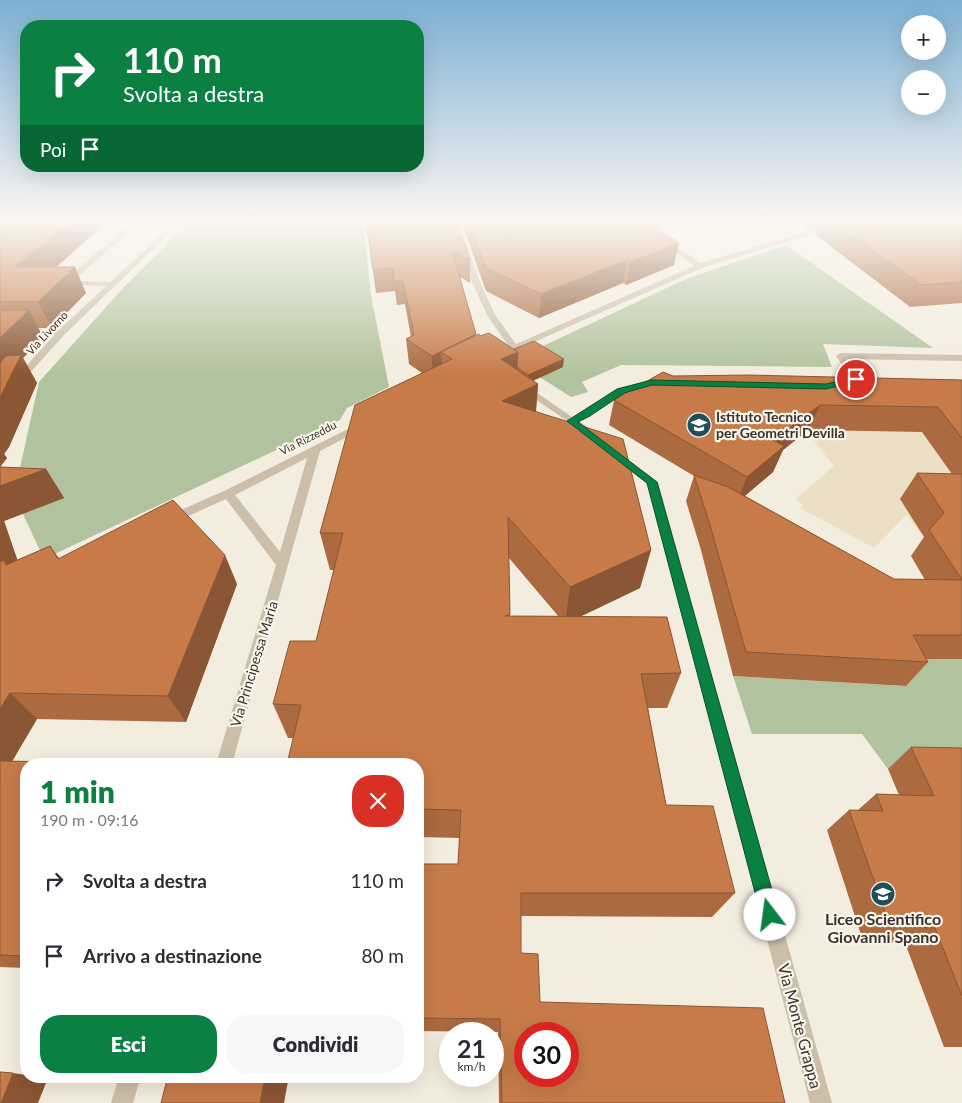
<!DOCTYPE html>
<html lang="it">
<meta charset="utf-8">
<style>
:root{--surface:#fff;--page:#f7f7f7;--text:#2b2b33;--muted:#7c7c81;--accent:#0b8043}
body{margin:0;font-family:Lato,sans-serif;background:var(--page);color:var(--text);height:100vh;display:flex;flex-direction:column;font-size:19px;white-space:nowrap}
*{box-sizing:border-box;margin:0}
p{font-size:16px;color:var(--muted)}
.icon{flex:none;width:28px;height:28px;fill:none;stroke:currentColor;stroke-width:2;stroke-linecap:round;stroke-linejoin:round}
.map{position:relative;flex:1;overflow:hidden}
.drawer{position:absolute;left:20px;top:758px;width:404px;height:325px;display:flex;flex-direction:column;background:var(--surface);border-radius:20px;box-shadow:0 5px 20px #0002}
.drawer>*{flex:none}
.hud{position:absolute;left:20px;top:20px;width:404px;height:152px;border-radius:20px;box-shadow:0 5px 20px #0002;background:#0b8043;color:#fff;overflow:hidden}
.controls{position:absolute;left:901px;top:15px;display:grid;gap:10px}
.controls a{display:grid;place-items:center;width:45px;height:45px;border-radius:50%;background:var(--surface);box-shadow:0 5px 20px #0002;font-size:25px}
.speed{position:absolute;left:439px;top:1022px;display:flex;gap:10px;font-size:25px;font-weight:700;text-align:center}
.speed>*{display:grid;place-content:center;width:65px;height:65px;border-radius:50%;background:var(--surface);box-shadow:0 5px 20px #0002;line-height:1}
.speed small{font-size:12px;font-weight:400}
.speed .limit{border:8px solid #d22;background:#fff;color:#111}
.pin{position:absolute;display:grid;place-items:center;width:42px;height:42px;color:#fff;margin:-21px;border:2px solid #fff;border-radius:50%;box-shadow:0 1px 5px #0007}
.me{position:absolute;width:55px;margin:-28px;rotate:345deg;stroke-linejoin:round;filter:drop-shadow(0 0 4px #0008)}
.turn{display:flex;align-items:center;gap:18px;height:105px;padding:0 20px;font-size:22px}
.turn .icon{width:65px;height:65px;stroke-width:2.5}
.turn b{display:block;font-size:35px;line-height:42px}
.then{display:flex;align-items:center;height:48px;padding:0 20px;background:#0003;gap:10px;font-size:19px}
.round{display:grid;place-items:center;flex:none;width:52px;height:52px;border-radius:20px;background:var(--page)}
.head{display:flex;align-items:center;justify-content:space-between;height:85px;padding:0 20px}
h1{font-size:30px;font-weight:800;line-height:38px;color:var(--accent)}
.button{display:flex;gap:10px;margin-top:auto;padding:10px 20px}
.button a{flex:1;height:58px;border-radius:20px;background:var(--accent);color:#fff;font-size:20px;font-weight:800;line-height:58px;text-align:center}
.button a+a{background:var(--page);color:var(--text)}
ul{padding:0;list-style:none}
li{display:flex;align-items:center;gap:15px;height:75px;padding:0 20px}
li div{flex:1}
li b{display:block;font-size:19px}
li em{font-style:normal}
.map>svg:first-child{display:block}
.green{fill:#b1c39e}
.plaza{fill:#ebe0c6}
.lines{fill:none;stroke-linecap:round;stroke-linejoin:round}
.minor{fill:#ccbfaa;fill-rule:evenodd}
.wall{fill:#ab6a3f;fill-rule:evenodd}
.shaded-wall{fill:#8b5633}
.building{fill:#c77b49;stroke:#8b5633;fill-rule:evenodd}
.route{fill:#0b8043;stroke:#07532c}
.labels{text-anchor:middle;stroke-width:4.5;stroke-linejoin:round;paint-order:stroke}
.far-street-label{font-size:11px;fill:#39312a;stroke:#faf6ec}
.poi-label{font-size:14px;font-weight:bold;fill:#39312a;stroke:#faf6ec;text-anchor:start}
.street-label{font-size:14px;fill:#39312a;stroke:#faf6ec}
.near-poi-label{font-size:16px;font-weight:bold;fill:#39312a;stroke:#faf6ec}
.near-street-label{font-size:16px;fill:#39312a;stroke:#faf6ec}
</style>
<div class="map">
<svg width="962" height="1103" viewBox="0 0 962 1103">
<rect width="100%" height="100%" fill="#f3eddf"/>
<g class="green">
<path d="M190,221H363L371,295L389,387L347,408L340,420L44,559L14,495L39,382L123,288Z"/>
<path d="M786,245L933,348L823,344L832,367L621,365L582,382L588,392L571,397L513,360L686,279Z"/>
<path d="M893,659H962V771L888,769L862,734H752L733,676L905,686Z"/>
</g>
<path class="plaza" d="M806,430L922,432L962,487V534L920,532L906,515L874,548L800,508L803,504L795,500L834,466Z"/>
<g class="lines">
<g class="minor">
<path d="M176,221H182L64,335L3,403L0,404V395L54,335H0V329L59,330L106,286L66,285H63V281L133,222ZM137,225L170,226L111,282L73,281Z"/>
<path d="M453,221H459L479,280L495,315L516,344L694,266L634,221H641L700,263L845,221H854L702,268L498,358L494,355L495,353L509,347L487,315L471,280Z"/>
<path d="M840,353L962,355V361L846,359L859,376H871L876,379C871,384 859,383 853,381L836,356Z"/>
<path d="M654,379L659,382L657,384L644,386L625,394L579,421L596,433L597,435L596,437L592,438L519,388L524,385L527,386L572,417C600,402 622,384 654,379Z"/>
<path d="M362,422L366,423V427L320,451L232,764H216L276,565L226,499L173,523L169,524L163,520L165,517L224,491ZM307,458L280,552L235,495Z"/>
<path d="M615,451L658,482L832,1103H810L647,484L611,456L610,454Z"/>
<path d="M119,1076H141L133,1103H111Z"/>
</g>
</g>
<g class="wall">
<path d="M0,221H108L56,267L86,293L52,328H38L43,337L23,358L37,383L9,447L4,454L7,458L0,467L46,469L64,498L4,521L17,560L50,546L59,558L237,584L186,722L37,719L12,761L26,764V968L0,967Z"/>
<path d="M366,221H457L470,260V283L460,277L476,335L563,367L533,381L538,384L536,412L651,550L640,588L579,617L681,673L667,708H648L666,805L735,893L712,917L521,916V953L540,1002L785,1103H499L498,1032L418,1031V864H458L460,838L418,837V764L293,738H288L273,704L316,641L334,570H330L320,533L422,373L409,364L406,339L411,337L405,304L397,305L395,291L376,293ZM509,558L559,617L510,616Z"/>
<path d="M461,221H647L674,265L626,285L623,283L539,318L486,291Z"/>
<path d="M758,221H962V303L910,307L816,235L819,227L809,230L797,221L766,226Z"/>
<path d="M673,376L962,380V659H926L928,662L906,686L733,676L701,550L686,501L694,476L609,425L614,400ZM808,430L922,432L952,474L917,473L900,499L924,537L911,556L925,580L894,579L745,496L773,472L783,450Z"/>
<path d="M911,747L962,748V1047H944L905,943L863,941L827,830L849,810H858L876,794L899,795L888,769Z"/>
</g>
<g class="shaded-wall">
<path d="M71,221H108L28,292L15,267Z"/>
<path d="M768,221H798L766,226Z"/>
<path d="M812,221H821L819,227L809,230Z"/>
<path d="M679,243L674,265L626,285L630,262Z"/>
<path d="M627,260L623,283L539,318L541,294Z"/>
<path d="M75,267L86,293L52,328L38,302Z"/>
<path d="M29,310L43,337L23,358L37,383L9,447L4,454L7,458L0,467V338Z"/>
<path d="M476,334L452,359L441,352L443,377L433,381L432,356Z"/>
<path d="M518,352L516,388L501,359Z"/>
<path d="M564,359L563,367L527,383L528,375Z"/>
<path d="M538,384L535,421L502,401Z"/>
<path d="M820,405L808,430L783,450L773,472L737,502L747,477L773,440Z"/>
<path d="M46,469L64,498L4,521L23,576L0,586V486Z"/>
<path d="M651,550L640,588L565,624L570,587Z"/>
<path d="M225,555L237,584L186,722L168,696Z"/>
<path d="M10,693L37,719L0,782V709Z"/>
<path d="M26,943V959L21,956Z"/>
<path d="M13,1073L26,1075V1076H34L48,1078L38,1103H1Z"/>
<path d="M265,1076H289L284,1103H260Z"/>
</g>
<g class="building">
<path d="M0,221H71L15,267H75L38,302H0Z"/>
<path d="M366,221H457L470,260L452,251L476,334L432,356L406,339L414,335L403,281H394L393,268L373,270Z"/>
<path d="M468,221H647L679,243L630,262L627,260L541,294L486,268Z"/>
<path d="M831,221H962V282L921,285Z"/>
<path d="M0,310H29L0,338Z"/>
<path d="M489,333L518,352L501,359L538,384L502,401L623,439L651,550L570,587L508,517L510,614L505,616L667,617L681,673L641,674L666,805L713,806L735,893H521V953L538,954L540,1002L763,1008L785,1103H502L500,1019L418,1018V864H458L461,810L418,809V764H287L301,705L273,704L290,641H316L343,533H320L355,405L452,359L441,352L479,334L480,336ZM525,1034H568V1076H525Z"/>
<path d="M534,341L564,359L528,375L517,367L518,352L514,349Z"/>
<path d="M21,355L0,398V363L6,356Z"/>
<path d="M663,372L673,376L747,375L962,380V438L938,407L820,405L773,440L784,446L747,477L614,400Z"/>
<path d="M0,467L46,469L0,486Z"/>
<path d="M917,473L962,474V635H913L928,662L746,652L710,525L694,475L728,487L894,579L962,580L929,530L944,513Z"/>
<path d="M173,500L225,555L168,696L10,693L0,709V562L4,560L6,565L50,546L58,559Z"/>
<path d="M911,747L962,748V996L935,928L890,926L849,810L883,811L876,794L934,796Z"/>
<path d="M0,761L130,763L26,764V943L21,956L0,955Z"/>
<path d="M0,1072L13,1073L1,1103H0Z"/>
<path d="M168,1076H265L260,1103H161Z"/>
</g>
<linearGradient id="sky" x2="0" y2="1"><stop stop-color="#7dafd2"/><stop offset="0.59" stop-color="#faf7f1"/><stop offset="1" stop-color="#faf7f1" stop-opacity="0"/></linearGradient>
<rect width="962" height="375" fill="url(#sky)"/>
<path class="route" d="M856,377L859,378V381L826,389L652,385L624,393L590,416L578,422L657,482L779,915L776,921L770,924L764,921L761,915L647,483L567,421L617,389L652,380L826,384Z"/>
<defs>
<symbol id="school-disc" viewBox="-11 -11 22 22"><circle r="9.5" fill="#1f4e5c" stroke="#faf6ec"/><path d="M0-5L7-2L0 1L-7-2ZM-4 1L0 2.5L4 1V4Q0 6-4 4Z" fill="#fff"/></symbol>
</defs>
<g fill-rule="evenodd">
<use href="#school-disc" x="685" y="411" width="28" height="28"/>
<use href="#school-disc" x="869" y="880" width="28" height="28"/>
</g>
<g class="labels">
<g class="far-street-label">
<text transform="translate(47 333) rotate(-47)" y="4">Via Livorno</text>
<text transform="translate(308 438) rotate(-27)" y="4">Via Rizzeddu</text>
</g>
<g class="poi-label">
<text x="716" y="422">Istituto Tecnico<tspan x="716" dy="16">per Geometri Devilla</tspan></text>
</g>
<g class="street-label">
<text transform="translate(254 664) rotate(-73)" y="5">Via Principessa Maria</text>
</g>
<g class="near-poi-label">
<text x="883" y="925">Liceo Scientifico<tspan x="883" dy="18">Giovanni Spano</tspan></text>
</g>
<g class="near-street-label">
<text transform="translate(800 1026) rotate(75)" y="6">Via Monte Grappa</text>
</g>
</g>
</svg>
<div class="controls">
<a>+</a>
<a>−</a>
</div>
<div class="speed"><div>21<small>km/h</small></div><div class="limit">30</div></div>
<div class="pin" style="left:856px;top:379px;background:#d93025"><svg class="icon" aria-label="arrive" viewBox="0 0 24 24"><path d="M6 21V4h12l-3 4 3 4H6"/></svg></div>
<svg class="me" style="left:770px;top:915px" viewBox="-20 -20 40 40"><circle r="19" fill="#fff"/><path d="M0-13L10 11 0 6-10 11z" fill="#0b8043"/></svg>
<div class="hud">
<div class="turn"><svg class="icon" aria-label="right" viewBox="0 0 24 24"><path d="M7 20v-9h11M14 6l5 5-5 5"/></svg><div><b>110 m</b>Svolta a destra</div></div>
<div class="then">Poi<svg class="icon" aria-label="arrive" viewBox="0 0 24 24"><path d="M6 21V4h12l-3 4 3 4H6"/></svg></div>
</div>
<section class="drawer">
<div class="head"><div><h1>1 min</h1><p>190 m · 09:16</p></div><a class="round" style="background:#d93025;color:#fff"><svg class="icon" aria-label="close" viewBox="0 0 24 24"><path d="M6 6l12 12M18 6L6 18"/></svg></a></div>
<ul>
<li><svg class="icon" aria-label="right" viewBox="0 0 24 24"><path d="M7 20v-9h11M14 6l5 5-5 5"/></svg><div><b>Svolta a destra</b></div><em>110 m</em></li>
<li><svg class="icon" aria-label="arrive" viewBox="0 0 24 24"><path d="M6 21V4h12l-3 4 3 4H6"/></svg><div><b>Arrivo a destinazione</b></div><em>80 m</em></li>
</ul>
<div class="button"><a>Esci</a><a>Condividi</a></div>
</section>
</div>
